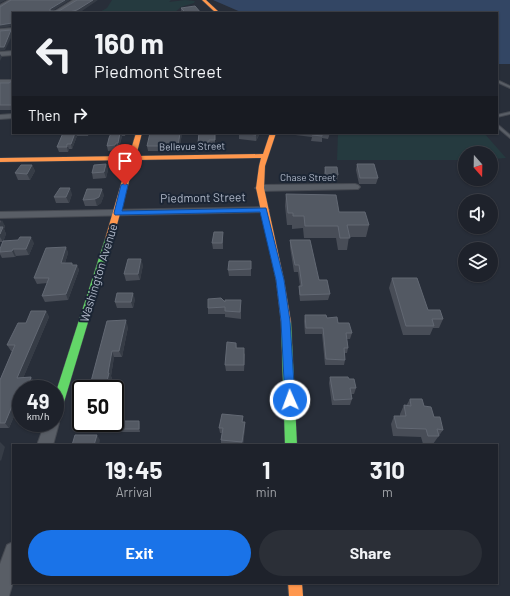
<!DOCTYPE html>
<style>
:root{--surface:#1e222b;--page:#2b2f37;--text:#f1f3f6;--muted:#a1a4a9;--line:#3c3f47;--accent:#1a73e8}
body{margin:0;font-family:Barlow,sans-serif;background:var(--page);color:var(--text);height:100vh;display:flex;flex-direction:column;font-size:15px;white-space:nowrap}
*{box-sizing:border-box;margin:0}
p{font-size:13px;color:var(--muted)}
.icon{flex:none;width:22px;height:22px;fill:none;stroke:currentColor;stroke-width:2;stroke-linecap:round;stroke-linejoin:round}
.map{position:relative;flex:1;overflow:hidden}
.panel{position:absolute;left:12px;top:444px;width:486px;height:140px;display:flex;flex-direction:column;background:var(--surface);border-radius:0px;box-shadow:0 1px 3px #0004,0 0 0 1px var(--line)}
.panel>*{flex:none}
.banner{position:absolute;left:12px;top:12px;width:486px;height:122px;border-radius:0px;box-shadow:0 1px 3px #0004,0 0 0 1px var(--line);background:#1e222b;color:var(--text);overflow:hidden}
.needle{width:26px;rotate:160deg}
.controls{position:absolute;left:458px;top:146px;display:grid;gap:8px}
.controls a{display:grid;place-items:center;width:40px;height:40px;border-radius:50%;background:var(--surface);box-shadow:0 1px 3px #0004,0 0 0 1px var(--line);font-size:20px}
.speed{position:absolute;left:12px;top:380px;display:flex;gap:8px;font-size:20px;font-weight:700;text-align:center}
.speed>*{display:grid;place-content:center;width:52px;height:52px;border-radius:50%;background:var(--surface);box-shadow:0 1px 3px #0004,0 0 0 1px var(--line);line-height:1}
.speed small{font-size:10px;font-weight:400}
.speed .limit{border:2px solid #111;border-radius:6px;background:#fff;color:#111}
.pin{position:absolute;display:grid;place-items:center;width:34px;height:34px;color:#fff;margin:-41px -17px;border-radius:50% 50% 50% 0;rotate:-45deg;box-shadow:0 0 4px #0007}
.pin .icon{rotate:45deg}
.me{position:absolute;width:44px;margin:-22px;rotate:358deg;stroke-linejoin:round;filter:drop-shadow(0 0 3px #0008)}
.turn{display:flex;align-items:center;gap:14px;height:84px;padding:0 16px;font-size:18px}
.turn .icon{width:52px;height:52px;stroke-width:2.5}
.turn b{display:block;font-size:28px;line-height:34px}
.then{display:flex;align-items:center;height:38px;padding:0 16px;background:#0003;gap:8px;font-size:15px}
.eta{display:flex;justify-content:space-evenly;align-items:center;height:68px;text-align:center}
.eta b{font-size:24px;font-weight:700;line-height:28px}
.cta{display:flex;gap:8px;margin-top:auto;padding:8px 16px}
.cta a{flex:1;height:46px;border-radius:24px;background:var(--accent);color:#fff;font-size:16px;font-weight:700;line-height:46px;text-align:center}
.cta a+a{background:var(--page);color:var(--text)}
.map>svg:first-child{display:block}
.green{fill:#253a3f}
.water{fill:#334664}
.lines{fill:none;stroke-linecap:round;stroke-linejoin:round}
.lane-casing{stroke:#454951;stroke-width:2}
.street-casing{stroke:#454951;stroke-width:2}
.fast-casing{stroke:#454951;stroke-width:1}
.slow-casing{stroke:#454951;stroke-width:1}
.lane{fill:#595e66;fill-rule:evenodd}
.street{fill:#595e66;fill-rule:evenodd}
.fast{fill:#63d668;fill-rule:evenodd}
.slow{fill:#ff974d;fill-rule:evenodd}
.wall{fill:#484d57}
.shaded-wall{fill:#363c46}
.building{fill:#535963;stroke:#626873}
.route{fill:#1a73e8;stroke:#114b97}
.labels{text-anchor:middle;stroke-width:4;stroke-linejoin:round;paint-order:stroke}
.far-street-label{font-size:10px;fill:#b2baca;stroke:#1b2534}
.street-label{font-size:12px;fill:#b2baca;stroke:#1b2534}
</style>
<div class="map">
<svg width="510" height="596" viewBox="0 0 510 596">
<rect width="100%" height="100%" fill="#282e39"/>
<g class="green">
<path d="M112,0H171L169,2L185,0L195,1L194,3L181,7L174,13H98L107,8Z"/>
<path d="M338,133H484L506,158L491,159V153H465V160H337Z"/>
</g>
<path class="water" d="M213,0H510V64H497V13H243Z"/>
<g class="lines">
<defs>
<g id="lane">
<path d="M497,80L510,86V88L497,82Z"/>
<path d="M510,112V114L497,117V115Z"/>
<path d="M497,124L510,135V138L497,127Z"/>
</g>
<g id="street">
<path d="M9,0H15L0,9V5Z"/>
<path d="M73,0H79L59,13H52Z"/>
<path d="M13,28V32L0,33V29Z"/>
<path d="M13,51V55L0,56V52Z"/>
<rect x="0" y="80" width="13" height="4"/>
<path d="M13,114V118L0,119V115Z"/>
<path d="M355,184L358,185L360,187L358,189L260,191L255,188L260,185Z"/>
<path d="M264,207L269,210L268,212L0,218V212Z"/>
<path d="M55,417L57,418L59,423L53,445H37L45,423H55Z"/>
<path d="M13,542V582L9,596H0V564L7,545Z"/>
</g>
<g id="fast">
<path d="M109,236L113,239L61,412L59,416L55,417V395L105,239Z"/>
<path d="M286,318L289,319L291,322L297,445H285L281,322L283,319Z"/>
</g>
<g id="slow">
<path d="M202,0H206L220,13H216Z"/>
<path d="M136,133H142L136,156L263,154L270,133H276L265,166L264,188L284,280L291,322L289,325H283L281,322L276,280L256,188L259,166L261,158L135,160L113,239L109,242L105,239L128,160L0,162V158L129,156Z"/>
<path d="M288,583H302L303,596H289Z"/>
</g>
</defs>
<use href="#lane" class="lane-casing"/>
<use href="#street" class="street-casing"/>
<use href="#fast" class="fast-casing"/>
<use href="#slow" class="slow-casing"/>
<use href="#lane" class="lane"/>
<use href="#street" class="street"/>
<use href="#fast" class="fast"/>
<use href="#slow" class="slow"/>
</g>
<g class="wall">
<path d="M181,8L201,13H183L181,12Z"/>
<path d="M13,80V110H0V83H9Z"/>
<path d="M63,133H89L88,136H77L72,149H69L68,152H59L57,147Z"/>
<path d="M111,133H126L125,136H122L119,148H117V150L108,151L107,146Z"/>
<path d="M182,133L179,151H148L147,146Z"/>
<path d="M199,133H221H215V146H210L209,148L199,149L198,143Z"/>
<path d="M239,133H260L256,141L239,139Z"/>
<path d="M295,133H330L328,139L322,138V142L311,141L312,137L295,135Z"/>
<path d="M106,164L108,170L106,178L93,179L92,173Z"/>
<path d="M357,164L378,178L376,184H359L356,170Z"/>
<path d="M32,165L35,171L30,180H18L15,173Z"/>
<path d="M325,167L338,175L337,181H325L324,173Z"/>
<path d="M72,194L69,203H56L54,197Z"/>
<path d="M286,194L339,212L369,225L366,237H349L347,250H338L336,238H304L303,228L292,229V225H287L285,206Z"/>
<path d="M104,195L101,203L97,206H85L83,200Z"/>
<path d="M0,220L5,226L4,229L6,234L3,242H0Z"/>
<path d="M223,238V249H213L212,243Z"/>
<path d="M290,240L330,294L328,300L300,301L299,292V286H300L298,272H294L290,247Z"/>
<path d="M34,243L29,255L16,256L15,257L2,258L0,254V249Z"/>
<path d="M66,247L68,253L65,263L73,265H77L79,270L68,300L45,302L42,296L47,283L37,284L34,278Z"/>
<path d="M251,261V276H229L228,270Z"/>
<path d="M143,265L140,280L126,281L124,274Z"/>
<path d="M392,278L428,310L443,319L439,328H433L430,335H403L389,288Z"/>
<path d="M135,299L133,308H117L115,302Z"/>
<path d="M225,302L241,306V319L225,317V314H208V308Z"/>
<path d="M46,311L49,317L23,378L31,377L35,383L21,389V400L9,428H0V380L12,351H11L7,345L26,323Z"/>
<path d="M305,315L327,318L338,323L352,333L350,339H347L348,348L347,353H344L345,360L344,365H325L322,334H305L304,321Z"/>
<path d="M107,321L128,327L122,357H114L111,376L112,379L110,384L112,386L89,389Z"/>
<path d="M236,343L237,348L245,354L244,371H226L225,365Z"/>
<path d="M330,377L349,379L356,388L354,394H351L352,399L350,405H332L329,383Z"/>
<path d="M410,399L424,406L434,417L443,430L433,444H423L421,437L393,436L391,424L394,416H400V414L404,405L406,406Z"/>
<path d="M243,422H245V428L243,445H221V440L222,433H220L219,428Z"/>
<path d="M140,424V432H110L109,429Z"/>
</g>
<g class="shaded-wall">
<path d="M0,0H6L0,3Z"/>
<path d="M65,0H70L51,12L50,11V9Z"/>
<path d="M93,0H98L79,13H66Z"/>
<path d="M12,23L13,26L0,28V25Z"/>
<path d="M11,30L13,34L5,50L0,51V47Z"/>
<path d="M0,54L2,57L0,61Z"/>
<path d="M75,133H76L77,136L72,149L71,144Z"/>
<path d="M120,133H121L122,136L119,148L118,143Z"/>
<path d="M180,133H182L179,151L178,146Z"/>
<path d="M257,133H260L256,141V135Z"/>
<path d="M116,143L117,148V150L115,145Z"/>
<path d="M67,144L69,149L68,152L67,147Z"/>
<path d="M106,164L108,170L106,178L104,172Z"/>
<path d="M32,165L35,171L30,180L27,174Z"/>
<path d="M70,188L72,194L69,203L66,197Z"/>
<path d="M102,189L104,195L101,203L97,206L95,199Z"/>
<path d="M2,220L5,226L4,229L6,234L3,242L0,237V223Z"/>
<path d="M31,237L34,243L29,255L26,249Z"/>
<path d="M66,247L68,253L63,269L61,263Z"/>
<path d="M13,249L16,256L15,257L12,251Z"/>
<path d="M141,259L143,265L140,280L138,274Z"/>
<path d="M77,265L79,270L68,300L66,294Z"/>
<path d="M133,293L135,299L133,308L131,302Z"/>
<path d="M46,311L49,317L21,383L17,378Z"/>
<path d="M126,320L128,327L122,357L119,351Z"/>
<path d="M112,351L114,357L111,376L112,379L110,384L112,386L111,389H107L108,373Z"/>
<path d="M31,377L35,383L33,389H27Z"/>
<path d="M17,394L21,400L9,428L5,423Z"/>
<path d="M139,421L140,424V432L139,429Z"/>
<path d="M245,422V428L242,445V442Z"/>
<path d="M97,435L100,440L99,445H94Z"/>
<path d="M0,442L5,447L1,461L0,460Z"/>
</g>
<g class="building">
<path d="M11,0H65L50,9V11H59L77,0H93L77,10L66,13H13V25L12,23L0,25V7Z"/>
<path d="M195,6L201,13H186L181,8Z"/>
<path d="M11,30L4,47H0V31Z"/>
<path d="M13,80V105H0V83H9Z"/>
<path d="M63,133H75L71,144H67V147H57Z"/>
<path d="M111,133H120L118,143H116L115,145L107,146L109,138Z"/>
<path d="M150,133H180L178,146H147Z"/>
<path d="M199,133H215V140H209V142L198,143Z"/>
<path d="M239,133H257L256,135Z"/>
<path d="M312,133H322V136L312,135Z"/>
<path d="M106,164L104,172L92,173L94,165Z"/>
<path d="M357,164H374L378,178H360Z"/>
<path d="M21,165H32L27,174L15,173Z"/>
<path d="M325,167H337L338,175H326Z"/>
<path d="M60,188H70L66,197H54Z"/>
<path d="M87,189H102L99,197L95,199L83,200Z"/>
<path d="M286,194L336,195L339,212H365L369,225H347L350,238H340L338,226H305L304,216H293V213H288Z"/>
<path d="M0,227H3L0,234Z"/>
<path d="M214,232H223L222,243H212Z"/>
<path d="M20,237H31L26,249H13L12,251L0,252V249L3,241L18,240Z"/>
<path d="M290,240H310L319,280H327L330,294L300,295L299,286H302L299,265H295Z"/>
<path d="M66,247L61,263H72V265H77L66,294L42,296L49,278H34L46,248Z"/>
<path d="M128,259H141L138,274H124Z"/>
<path d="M229,261H251V269L228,270Z"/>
<path d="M392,278H417L428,310H440L443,319H432L434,326H406Z"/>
<path d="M117,293H133L131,302H115Z"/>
<path d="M221,298L225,302V300H241L240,312L225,311V307L208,308V299Z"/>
<path d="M31,311H46L17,378L31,377L27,389H21V394H17L5,423H0V380L15,345H7L18,323H26Z"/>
<path d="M305,315H326L327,318L337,317L338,323H349L352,333H346L348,348H344L345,360L326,359L323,328H306Z"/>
<path d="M126,320L119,351H112L108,373H109L107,381H109L107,389H89L107,321Z"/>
<path d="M227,342L236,343V348H244V365H225Z"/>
<path d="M330,377H348L349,379H354L356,388H350L352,399L334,400Z"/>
<path d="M410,399H422L424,406L431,407L434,417H440L443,430L437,429L439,436H428L426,429L397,428L394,416H406L404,405L411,406Z"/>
<path d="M222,414L243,416L242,422H245L242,442L221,440L223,428H219Z"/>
<path d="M115,421H139V429H109L110,423H115Z"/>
<path d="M75,435H97L94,445H72Z"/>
</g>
<path class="route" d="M125,183L128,185L122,211L266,208L284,280L290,321L295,400L294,404L290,405L286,404L285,400L281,321L276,280L260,212L115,215L114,213L121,185Z"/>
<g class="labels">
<g class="far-street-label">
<text transform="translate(192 146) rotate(-1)" y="4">Bellevue Street</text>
<text x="308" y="181">Chase Street</text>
</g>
<g class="street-label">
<text transform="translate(203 198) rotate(-1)" y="4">Piedmont Street</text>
<text transform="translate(99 273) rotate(-73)" y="4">Washington Avenue</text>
</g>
</g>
</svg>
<div class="controls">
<a><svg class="needle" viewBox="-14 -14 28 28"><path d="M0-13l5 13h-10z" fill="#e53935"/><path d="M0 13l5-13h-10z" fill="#a1a4a9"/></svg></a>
<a><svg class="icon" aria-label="sound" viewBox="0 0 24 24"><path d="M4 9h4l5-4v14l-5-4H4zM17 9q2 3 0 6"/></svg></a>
<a><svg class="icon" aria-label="layers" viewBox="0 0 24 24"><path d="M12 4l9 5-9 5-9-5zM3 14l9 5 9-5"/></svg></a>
</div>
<div class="speed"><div>49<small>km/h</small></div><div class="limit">50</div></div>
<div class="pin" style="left:125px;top:185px;background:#d93025"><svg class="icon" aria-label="arrive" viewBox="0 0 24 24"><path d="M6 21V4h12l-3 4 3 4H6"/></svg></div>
<svg class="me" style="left:290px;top:400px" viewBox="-20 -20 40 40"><circle r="17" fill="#1a73e8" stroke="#fff" stroke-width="3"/><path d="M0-11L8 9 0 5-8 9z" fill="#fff"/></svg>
<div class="banner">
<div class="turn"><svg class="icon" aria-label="left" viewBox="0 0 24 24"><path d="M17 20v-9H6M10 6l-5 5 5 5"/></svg><div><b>160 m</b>Piedmont Street</div></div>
<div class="then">Then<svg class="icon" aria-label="right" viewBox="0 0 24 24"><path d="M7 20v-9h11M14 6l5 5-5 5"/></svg></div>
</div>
<section class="panel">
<div class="eta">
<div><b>19:45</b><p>Arrival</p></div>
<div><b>1</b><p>min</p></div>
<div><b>310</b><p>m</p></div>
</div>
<div class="cta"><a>Exit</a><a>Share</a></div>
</section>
</div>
